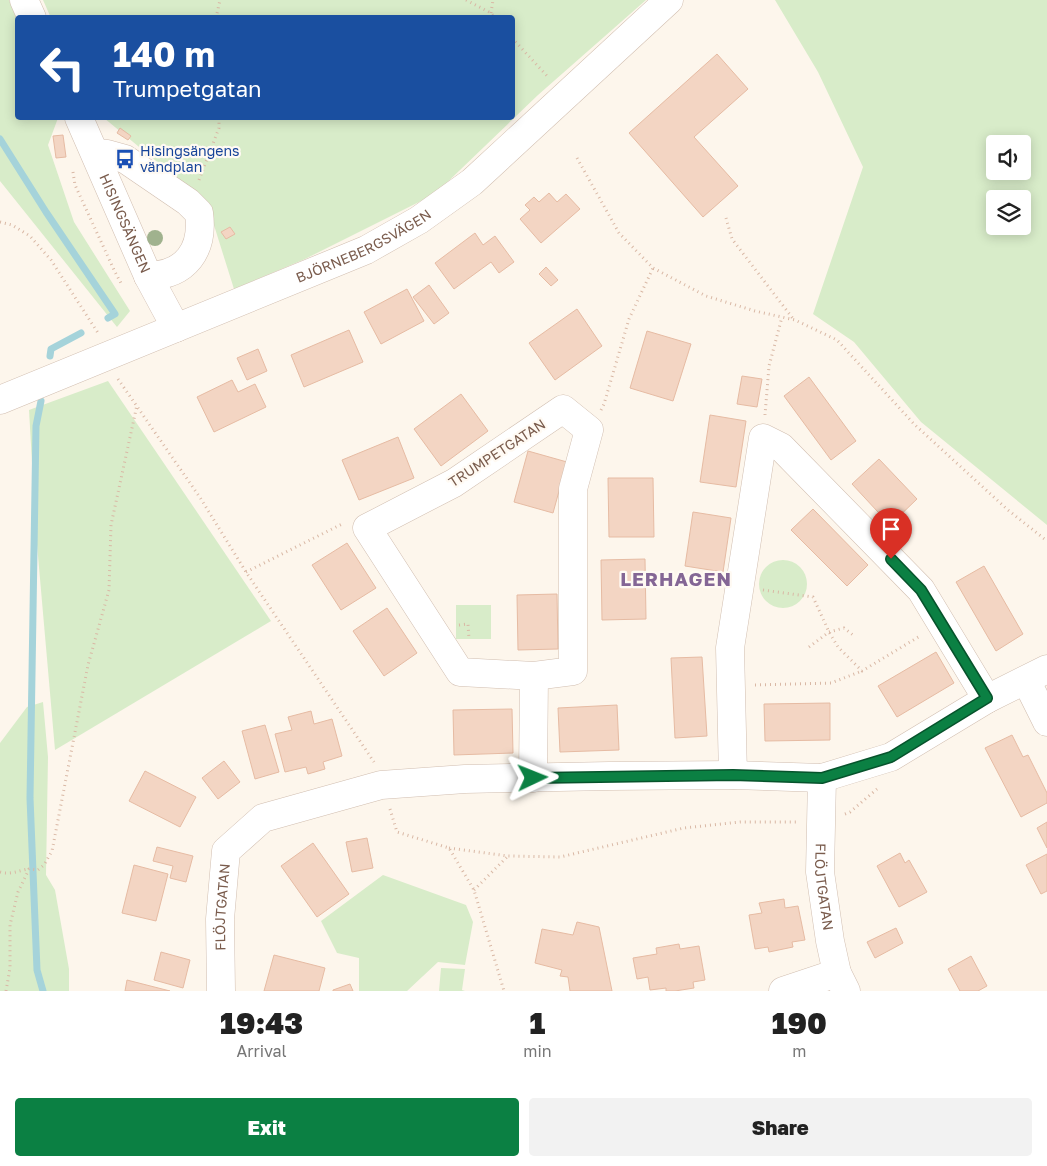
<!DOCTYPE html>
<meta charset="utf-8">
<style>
:root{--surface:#fff;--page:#f2f2f2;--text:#222;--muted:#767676;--accent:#0b8043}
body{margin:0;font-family:"Golos Text",sans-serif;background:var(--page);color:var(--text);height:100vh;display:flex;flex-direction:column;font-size:19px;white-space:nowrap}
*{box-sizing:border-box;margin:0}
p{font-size:16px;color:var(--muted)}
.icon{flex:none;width:28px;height:28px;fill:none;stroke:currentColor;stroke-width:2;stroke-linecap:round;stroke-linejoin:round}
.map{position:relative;height:991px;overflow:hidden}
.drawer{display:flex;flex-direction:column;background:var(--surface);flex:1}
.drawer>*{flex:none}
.banner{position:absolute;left:15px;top:15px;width:500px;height:105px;border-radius:5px;box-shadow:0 2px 12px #0003;background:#1a4fa0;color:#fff;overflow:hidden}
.buttons{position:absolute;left:986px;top:135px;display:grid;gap:10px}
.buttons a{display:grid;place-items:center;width:45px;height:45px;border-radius:5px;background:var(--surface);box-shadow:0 2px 12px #0003;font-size:25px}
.pin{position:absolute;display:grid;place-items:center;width:42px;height:42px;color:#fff;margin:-51px -21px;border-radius:50% 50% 50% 0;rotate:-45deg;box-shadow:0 0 5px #0007}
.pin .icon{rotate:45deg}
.me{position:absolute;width:55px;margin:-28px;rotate:88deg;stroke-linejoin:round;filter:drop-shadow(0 0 4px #0008)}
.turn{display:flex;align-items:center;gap:18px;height:105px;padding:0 15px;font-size:22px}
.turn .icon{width:65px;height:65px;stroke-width:2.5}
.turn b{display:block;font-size:35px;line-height:42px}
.eta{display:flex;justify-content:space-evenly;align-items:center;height:85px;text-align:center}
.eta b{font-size:30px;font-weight:800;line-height:35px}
.cta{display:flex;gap:10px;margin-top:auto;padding:10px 15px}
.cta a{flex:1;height:58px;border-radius:5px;background:var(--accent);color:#fff;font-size:20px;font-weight:800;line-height:58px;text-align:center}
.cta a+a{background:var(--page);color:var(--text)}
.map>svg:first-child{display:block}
.green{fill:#d8ecc9;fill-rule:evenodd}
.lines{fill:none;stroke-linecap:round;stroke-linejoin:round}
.stream{stroke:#a5d3da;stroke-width:7}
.building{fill:#f3d5c3;stroke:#e6bba3}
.minor-casing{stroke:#d1beb0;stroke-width:29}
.path{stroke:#d9b8a5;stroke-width:3;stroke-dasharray:1 4;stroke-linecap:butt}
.minor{stroke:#fff;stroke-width:28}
.tree{fill:#a0b28e}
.route-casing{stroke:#07532c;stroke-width:12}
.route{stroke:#0b8043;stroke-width:9}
.labels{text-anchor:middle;stroke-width:4.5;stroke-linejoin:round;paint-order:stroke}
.transit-label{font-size:14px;fill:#164399;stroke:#fffaf3;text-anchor:start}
.street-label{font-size:14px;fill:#7a5c4d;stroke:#fffaf3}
.district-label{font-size:19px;font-weight:bold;letter-spacing:1px;fill:#846695;stroke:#fffaf3}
</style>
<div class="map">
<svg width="1047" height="991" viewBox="0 0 1047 991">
<rect width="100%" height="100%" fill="#fdf6ec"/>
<g class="green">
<path d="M0,0H9L17,20L18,118H58L48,145L74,222L130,311L117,327L0,181Z"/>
<path d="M43,0H646L538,95L435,194L305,259L234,289L207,203L104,118H512V18H51Z"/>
<path d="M775,0H1047V525L921,422L854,342L813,314L863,167L818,72ZM995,144H1022V171H995ZM995,199H1022V226H995Z"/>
<path d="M108,381L271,621L55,750L36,533L29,410Z"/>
<circle cx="783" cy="584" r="24"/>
<rect x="456" y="605" width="35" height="34"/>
<path d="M43,702L48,757L46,875L55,890L69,969V991H0V743L27,707Z"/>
<path d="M383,875L466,905L473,922L465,965L438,962L407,991H359V958L337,953L321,921Z"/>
<path d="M441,968L465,969L462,990L465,991H439Z"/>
</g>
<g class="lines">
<g class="stream">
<path d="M0,139L46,212L115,314L108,318"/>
<path d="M50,356L51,349L81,333"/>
<path d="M41,401L36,426L30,798L37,970L43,991"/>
</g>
</g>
<g class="building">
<path d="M717,54L748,89L694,137L738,186L703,217L629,133Z"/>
<path d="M120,128L131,136L128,140L117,133Z"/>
<path d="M63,135L66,157L56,158L53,136Z"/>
<path d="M549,193L557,202L566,194L580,209L541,243L520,219L530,210L525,205L534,197L539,202Z"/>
<path d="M230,227L235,234L226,239L221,232Z"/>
<path d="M475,233L483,245L495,236L514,262L499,273L491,262L454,289L435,263Z"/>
<path d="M546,267L558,280L551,286L539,274Z"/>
<path d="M429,285L449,313L434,324L413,297Z"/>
<path d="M407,289L424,321L381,344L364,312Z"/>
<path d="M577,309L602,346L555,380L529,343Z"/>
<path d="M349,330L363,362L304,387L291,355Z"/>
<path d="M647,331L691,344L673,401L630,388Z"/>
<path d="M258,349L267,371L247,380L237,358Z"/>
<path d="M742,376L762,379L757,407L737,404Z"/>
<path d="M809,377L856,441L831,460L784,396Z"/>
<path d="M232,380L238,392L255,384L266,407L214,432L197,397Z"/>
<path d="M461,394L488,431L441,466L414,429Z"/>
<path d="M710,415L746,421L736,487L700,482Z"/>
<path d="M398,437L414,478L359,500L342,460Z"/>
<path d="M528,451L567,462L553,513L514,502Z"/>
<path d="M879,459L917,499L890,525L852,484Z"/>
<path d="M608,478H653L654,537H609Z"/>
<path d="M813,509L868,565L847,586L791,530Z"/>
<path d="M693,512L731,518L723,572L685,566Z"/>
<path d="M347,543L376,588L341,610L312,565Z"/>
<path d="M645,559L646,619L602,620L601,560Z"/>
<path d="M984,566L1023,634L996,651L956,582Z"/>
<path d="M557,594L558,649L518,650L517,595Z"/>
<path d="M387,608L417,653L384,676L353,631Z"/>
<path d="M936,652L954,683L897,717L878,686Z"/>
<path d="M702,657L707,736L675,738L671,658Z"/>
<path d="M830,703V740L765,741L764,704Z"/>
<path d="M617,705L619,750L560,752L558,708Z"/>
<path d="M512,709L513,753L454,755L453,710Z"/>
<path d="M311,711L314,724L332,719L342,756L323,762L325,769L308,774L306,767L285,772L275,734L292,730L288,717Z"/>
<path d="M265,725L279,772L255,779L242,731Z"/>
<path d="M1012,735L1023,757L1028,755L1047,793V803L1021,817L985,748Z"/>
<path d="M224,761L240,782L218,799L202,778Z"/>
<path d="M145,771L196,797L180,827L129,801Z"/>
<path d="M1047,822V848L1037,828Z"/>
<path d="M367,838L373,868L352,872L346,842Z"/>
<path d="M313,843L349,894L317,917L281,866Z"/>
<path d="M157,847L193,856L186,882L170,878L173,866L153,861Z"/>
<path d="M900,853L905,863L909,860L927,892L899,907L877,866Z"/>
<path d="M1047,854V891L1041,894L1026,865Z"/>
<path d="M134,865L168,874L156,921L122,913Z"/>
<path d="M784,899L785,908L798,906L805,940L792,942L793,947L769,952L768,947L755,949L749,915L762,913L759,903Z"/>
<path d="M577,922L599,927L612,991H570L568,977L560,976L562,970L535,963L542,929L573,935Z"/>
<path d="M896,928L903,943L875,958L867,942Z"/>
<path d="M679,944L680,949L699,946L705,980L693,982L694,988L675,991H666V988L650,990L648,977L637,979L633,958L657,954L656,948Z"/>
<path d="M161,952L190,960L183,988L154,980Z"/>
<path d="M274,955L325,968L319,991H264Z"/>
<path d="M971,956L987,986L978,991H960L948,969Z"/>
<path d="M127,980L170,991H125Z"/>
<path d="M350,984L353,991H333V990Z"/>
</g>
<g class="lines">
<defs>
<g id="minor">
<path d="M24,0L32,18"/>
<path id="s1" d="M79,118L148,276L176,328"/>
<path d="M96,153L107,154L125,159L188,202L199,213C204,250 186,275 148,276"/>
<path id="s2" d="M0,400L366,250L419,220L472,182L669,0"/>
<path d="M1026,680L1047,722"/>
<path d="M733,775L730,648L763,438L781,447L921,590L987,699"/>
<path d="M533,778L534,676L573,671V489L589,430L563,409L454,483L367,528L460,672L534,676"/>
<path id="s3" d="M822,778L820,872L830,941L837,973L846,991"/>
<path id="s4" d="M221,991L220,919L226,851L263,818L381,785L465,779L609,776L733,775L822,778L891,757L987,699L1047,669"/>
<path d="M783,991L837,973"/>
</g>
</defs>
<use href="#minor" class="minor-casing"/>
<g class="path">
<path d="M466,0L491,13L495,18"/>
<path d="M491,13L493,0"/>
<path d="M216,18L220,0"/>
<path d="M512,38L548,77"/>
<path d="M577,158L619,233L653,268L706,296L755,311L795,320L837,340L914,424L1008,510L1047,541"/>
<path d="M73,172L75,185L115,272L122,285"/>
<path d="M199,180L219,128V118"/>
<path d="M726,218L732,239L794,320"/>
<path d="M0,222L12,225L30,236L51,260L98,333"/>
<path d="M118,379L201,499L246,572L374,762"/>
<path d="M601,410L604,404L629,319L653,268"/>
<path d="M765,415L769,366L782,317"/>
<path d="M246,572L344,523"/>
<path d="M763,590L813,597L829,632L838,647L862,671L920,636"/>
<path d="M459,625L468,624L469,639"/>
<path d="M809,647L829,632L844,628L853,635"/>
<path d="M755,685L831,683L862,671"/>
<path d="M390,809L397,832L449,848L474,890L504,991"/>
<path d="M845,814L850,812L877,789"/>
<path d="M449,848L508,856L560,857L684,828L740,822H797"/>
<path d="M0,872C10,875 18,871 28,869"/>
<path d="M474,890L508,856"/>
<path d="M6,991L10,968V925L18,892L29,869L38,870L44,865L52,851L88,665L109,590L111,525L137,405"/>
</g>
<use href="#minor" class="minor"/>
</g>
<circle class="tree" cx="155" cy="238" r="8"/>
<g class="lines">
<defs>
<path id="route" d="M533,778L733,775L822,778L891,757L987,698L921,590L891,559"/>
</defs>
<use href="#route" class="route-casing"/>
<use href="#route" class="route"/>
</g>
<defs>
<symbol id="bus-bare" viewBox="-9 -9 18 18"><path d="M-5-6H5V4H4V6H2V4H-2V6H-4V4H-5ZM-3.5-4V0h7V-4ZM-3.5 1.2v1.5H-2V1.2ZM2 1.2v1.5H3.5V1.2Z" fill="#1a4fb4" stroke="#fffaf3" stroke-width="2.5" paint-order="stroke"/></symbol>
</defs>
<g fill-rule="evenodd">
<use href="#bus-bare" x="111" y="145" width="28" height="28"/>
</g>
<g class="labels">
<g class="transit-label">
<text x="140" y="156">Hisingsängens<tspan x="140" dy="16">vändplan</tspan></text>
</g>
<g class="street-label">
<text dy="5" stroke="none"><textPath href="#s1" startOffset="115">HISINGSÄNGEN</textPath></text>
<text dy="5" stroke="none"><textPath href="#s2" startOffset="395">BJÖRNEBERGSVÄGEN</textPath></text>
<text transform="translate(497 453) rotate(-33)" y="5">TRUMPETGATAN</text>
<text dy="5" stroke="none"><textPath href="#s3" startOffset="109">FLÖJTGATAN</textPath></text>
<text dy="5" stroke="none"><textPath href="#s4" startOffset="84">FLÖJTGATAN</textPath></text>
</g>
<g class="district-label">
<text x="676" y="586">LERHAGEN</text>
</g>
</g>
</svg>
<div class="buttons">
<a><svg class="icon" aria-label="sound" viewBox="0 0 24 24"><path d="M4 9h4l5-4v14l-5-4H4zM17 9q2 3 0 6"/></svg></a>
<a><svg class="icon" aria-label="layers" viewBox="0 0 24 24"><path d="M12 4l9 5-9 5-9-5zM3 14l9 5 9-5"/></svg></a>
</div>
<div class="pin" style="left:891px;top:559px;background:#d93025"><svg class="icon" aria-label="arrive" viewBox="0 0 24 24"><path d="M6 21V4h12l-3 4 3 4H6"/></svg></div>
<svg class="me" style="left:533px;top:778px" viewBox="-20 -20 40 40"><path d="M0-17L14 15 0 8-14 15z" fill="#0b8043" stroke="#fff" stroke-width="4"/></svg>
<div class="banner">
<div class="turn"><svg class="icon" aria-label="left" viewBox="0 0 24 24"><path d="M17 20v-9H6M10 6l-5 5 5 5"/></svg><div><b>140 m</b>Trumpetgatan</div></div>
</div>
</div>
<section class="drawer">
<div class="eta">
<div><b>19:43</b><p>Arrival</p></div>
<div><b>1</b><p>min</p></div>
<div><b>190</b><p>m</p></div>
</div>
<div class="cta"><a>Exit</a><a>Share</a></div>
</section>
